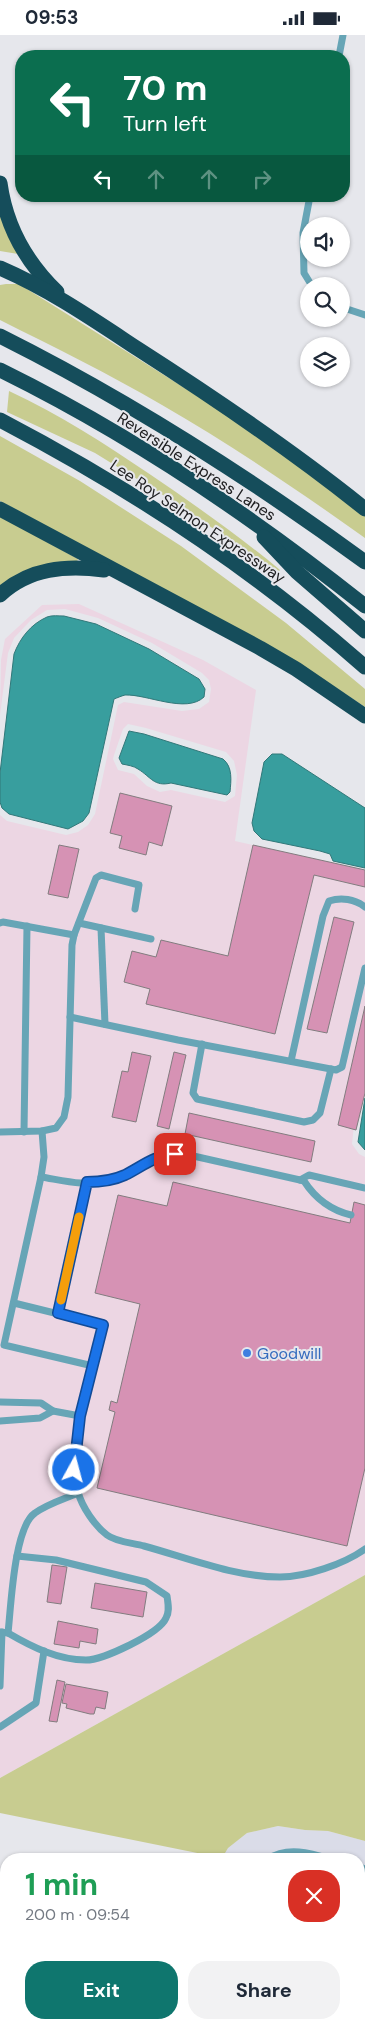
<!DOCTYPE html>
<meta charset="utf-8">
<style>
:root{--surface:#fff;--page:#f2f2f3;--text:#1f2937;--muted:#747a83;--accent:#0f766e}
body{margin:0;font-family:"DM Sans",sans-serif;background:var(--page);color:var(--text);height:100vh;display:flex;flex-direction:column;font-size:19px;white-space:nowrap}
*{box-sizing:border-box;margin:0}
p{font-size:16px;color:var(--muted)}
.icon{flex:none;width:28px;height:28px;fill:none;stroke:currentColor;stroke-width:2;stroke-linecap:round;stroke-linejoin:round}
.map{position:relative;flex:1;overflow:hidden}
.drawer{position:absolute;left:0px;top:1818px;width:365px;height:176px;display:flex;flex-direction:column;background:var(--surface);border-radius:20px 20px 0 0;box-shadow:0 1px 4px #0004}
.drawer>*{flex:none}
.guide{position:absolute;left:15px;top:15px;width:335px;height:152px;border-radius:20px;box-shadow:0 1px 4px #0004;background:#0b6e4f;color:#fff;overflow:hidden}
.fabs{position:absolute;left:300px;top:182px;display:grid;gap:10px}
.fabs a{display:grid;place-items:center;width:50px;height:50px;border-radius:50%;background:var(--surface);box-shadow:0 1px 4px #0004;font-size:25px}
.pin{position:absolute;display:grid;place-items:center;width:42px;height:42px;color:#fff;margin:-21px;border-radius:10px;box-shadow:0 2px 8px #0006}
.me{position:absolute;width:55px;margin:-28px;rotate:7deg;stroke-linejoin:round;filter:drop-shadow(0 0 4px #0008)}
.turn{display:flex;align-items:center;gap:18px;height:105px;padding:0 25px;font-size:22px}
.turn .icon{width:65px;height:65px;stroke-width:2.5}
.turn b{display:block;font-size:35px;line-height:42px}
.lanes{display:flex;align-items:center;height:48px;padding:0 25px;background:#0003;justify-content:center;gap:25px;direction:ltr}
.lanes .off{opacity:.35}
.round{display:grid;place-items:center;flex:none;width:52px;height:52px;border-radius:20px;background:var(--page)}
.head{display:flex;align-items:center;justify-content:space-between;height:85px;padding:0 25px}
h1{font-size:30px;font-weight:700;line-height:38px;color:#1e9e55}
.primary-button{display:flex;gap:10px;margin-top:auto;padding:10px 25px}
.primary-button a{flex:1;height:58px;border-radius:20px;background:var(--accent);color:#fff;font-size:20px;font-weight:700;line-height:58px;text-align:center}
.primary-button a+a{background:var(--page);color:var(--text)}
.status{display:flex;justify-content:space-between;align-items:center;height:35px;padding:0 25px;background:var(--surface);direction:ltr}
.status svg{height:14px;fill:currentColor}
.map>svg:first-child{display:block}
.commercial{fill:#ecd6e3;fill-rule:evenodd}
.built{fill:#dadce8}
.green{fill:#c8cc90}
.water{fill:#389e9e;stroke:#317879}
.building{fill:#d692b4;stroke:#827c7f}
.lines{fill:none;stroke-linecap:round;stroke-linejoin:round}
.service{stroke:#67a5b6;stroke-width:7}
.motorway{stroke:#154d5b;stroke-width:15}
.route-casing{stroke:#114b97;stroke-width:12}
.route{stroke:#1a73e8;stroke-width:9}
.slow{stroke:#f59e0b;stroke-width:9}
.shop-dot{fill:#3f7fe0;stroke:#e6e7ec;stroke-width:2}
.labels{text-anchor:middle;stroke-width:4;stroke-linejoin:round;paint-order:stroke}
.street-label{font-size:16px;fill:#202022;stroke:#e6e7ec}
.shop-label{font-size:16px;fill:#366cbe;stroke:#e6e7ec;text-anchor:start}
</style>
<div class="status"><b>09:53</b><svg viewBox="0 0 49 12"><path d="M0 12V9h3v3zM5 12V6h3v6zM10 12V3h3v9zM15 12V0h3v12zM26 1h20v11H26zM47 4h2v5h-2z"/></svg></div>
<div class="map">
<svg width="365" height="1993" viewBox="0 0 365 1993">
<rect width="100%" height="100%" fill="#e6e7ec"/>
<path class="commercial" d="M79,569L203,625L256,655L235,806L326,827L365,840V1037L355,1081L352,1109L359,1119L365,1122V1540L0,1743V780L7,786L66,800L78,797L88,790L95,779L118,670L124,667L182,676L199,674L209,667L211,654L209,645L202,638L152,608L98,583L65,574L47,575L31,585L14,603L8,618L0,680L1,625L5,604L42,570ZM128,689L146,693L226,717L234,726L237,740L235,761L225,767L171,755L160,757L147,751L134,739L118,735L113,724L114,720L123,694Z"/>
<path class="built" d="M278,1791L305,1795L328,1796L365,1806V1867L359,1866V1824H221L227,1813L247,1798Z"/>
<g class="green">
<path d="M0,173L18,219L0,216Z"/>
<path d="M6,249H19L266,404L365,481V503C299,456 232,410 162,370C109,339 54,312 0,285V250Z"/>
<path d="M9,356C59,379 105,409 151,440C195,470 239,501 280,535L277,539L184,473L95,418L7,377Z"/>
<path d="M0,401L80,446L181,511L286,588L365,654V672L294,625L0,466Z"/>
<path d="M0,481L78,524L77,527L0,553Z"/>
<path d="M365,1540V1806L328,1796L305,1795L278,1791L247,1798L228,1813L222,1823L0,1778V1743Z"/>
</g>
<g class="water">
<path d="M64,581L96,589L149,614L199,644L205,654L204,662C186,679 147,659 125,660C121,661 117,663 114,664L89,778L83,786L68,794L9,779L2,773L0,767V738L14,619C20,603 31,589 47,582C52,580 59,581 64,581Z"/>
<path d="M129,696L144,699L223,724C233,732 231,746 230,757L227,760L171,748C154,752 151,742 138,734C134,731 127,730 122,729L119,723Z"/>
<path d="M272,719H282L365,773V833L333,826L330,819L320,816L262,804L254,796L252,788L264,727Z"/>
<path d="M365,1063V1115L358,1107Z"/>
</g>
<g class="building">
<path d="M120,758L172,771L162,811L149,807L146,820L119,813L122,801L110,798Z"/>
<path d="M59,810L79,814L68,863L48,859Z"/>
<path d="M253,810L365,835V852L314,840L275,999L146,969L150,954L124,947L132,916L156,922L161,905L228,921Z"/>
<path d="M334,882L354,887L327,998L307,994Z"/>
<path d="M365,971V1058L356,1095L338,1090Z"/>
<path d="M132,1017L151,1021L136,1087L112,1082L122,1036L128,1037Z"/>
<path d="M174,1017L186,1020L169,1094L157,1091Z"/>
<path d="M189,1078L315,1106L311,1127L185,1099Z"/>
<path d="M173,1147L350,1188L354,1167L365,1170V1433L347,1511L97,1453L115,1377L109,1375L111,1366L117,1368L140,1269L95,1258L118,1160L167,1171Z"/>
<path d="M52,1530L67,1532L61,1569L47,1567Z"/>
<path d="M95,1548L147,1557L143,1582L91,1573Z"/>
<path d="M58,1586L98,1594L96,1609L80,1606L79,1613L54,1609Z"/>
<path d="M57,1645L65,1647L57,1687L49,1686Z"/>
<path d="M66,1649L108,1657L105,1674L96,1672L94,1679H90L66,1673L67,1669L62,1668Z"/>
</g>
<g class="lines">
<g class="service">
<path d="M339,21L343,0"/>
<path d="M310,161L303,198L304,238L312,251"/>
<path d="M341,272L365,280"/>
<path d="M0,888L3,887L74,900"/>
<path d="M79,888L151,904"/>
<path d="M101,893L105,989"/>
<path d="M70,982L178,1005L336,1035L342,1032L365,933"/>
<path d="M202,1009L193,1058L197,1064L304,1087L313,1085L320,1078L331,1034"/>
<path d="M291,1026L323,881L329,866C341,862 355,864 365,872"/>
<path d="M42,1096L44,1122L41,1142L4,1310L93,1331"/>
<path d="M0,1097L42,1096L56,1093L64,1082L68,1062L72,910L74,900L96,843L101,840L139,850L135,874"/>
<path d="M24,1097L27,891"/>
<path d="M41,1142C61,1145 87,1152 107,1146C126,1141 141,1128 159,1121C168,1117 180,1119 189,1120L300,1145"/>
<path d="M351,1180C330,1175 315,1163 304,1146L300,1145L309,1140L365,1153"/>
<path d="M14,1268L103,1290C92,1335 65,1413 78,1457C82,1472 95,1491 107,1500C116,1507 133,1508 144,1511C188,1523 234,1542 280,1542C306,1542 344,1529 365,1514"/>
<path d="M58,1279L87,1147"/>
<path d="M0,1367L41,1368L53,1376L40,1383L0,1386"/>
<path d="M53,1376L80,1381"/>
<path d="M0,1597L8,1598C11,1572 14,1492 35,1478C47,1469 64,1464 78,1458"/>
<path d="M8,1598C32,1612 58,1625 86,1625C103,1625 159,1599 166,1583C170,1576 168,1569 167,1561L146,1547L56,1525L17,1521"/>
<path d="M0,1651L2,1597"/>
<path d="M0,1692L36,1668L44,1616"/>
<path d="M268,1824C287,1811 311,1818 330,1824"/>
<path d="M359,1832L365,1834"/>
<path d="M60,1993L93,1988"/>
</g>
<g class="motorway">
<path d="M0,148C6,192 26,227 57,257"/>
<path d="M0,233C49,254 94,285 138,314C216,364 293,416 365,474"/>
<path d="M0,301C128,365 250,443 365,527"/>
<path d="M0,335C130,399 252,481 365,571"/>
<path d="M0,385C130,453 255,535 365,632"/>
<path d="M0,474L260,613L296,634L365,681"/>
<path d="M264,502L297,537L365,596"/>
<path d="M0,560C29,533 66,530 104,535"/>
</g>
</g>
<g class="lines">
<defs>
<path id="route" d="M74,1435L80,1381L103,1290L58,1278L87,1147C100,1147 112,1146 125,1140C143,1131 153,1121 175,1119"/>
</defs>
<use href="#route" class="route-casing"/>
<use href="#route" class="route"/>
<path class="slow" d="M61,1265L79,1182"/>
</g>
<circle class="shop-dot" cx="247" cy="1318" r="5"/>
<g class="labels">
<g class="street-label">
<text transform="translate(197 431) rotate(33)" y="6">Reversible Express Lanes</text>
<text transform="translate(198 486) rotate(34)" y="6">Lee Roy Selmon Expressway</text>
</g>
<g class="shop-label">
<text x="257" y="1324">Goodwill</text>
</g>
</g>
</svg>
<div class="fabs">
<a><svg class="icon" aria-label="sound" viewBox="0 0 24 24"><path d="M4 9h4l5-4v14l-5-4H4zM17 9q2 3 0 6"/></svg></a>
<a><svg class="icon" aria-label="search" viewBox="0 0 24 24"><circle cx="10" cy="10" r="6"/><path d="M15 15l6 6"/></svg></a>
<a><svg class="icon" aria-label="layers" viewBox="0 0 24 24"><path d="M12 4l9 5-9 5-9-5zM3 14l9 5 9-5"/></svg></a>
</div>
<div class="pin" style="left:175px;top:1119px;background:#d93025"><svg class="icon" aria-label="arrive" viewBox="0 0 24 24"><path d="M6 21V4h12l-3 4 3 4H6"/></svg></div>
<svg class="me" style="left:74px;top:1435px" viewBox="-20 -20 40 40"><circle r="17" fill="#1a73e8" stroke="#fff" stroke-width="3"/><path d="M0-11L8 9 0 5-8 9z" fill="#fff"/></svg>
<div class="guide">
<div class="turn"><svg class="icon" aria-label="left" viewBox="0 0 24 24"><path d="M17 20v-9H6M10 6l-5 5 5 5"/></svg><div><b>70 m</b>Turn left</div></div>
<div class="lanes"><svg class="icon" aria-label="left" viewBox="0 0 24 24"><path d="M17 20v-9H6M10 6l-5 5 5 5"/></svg><svg class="icon off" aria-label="ahead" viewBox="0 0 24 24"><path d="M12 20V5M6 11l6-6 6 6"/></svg><svg class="icon off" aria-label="ahead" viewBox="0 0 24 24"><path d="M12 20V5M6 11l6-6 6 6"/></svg><svg class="icon off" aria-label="right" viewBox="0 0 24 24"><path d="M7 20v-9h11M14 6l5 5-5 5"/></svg></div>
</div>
<section class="drawer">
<div class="head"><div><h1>1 min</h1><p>200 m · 09:54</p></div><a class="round" style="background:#d93025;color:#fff"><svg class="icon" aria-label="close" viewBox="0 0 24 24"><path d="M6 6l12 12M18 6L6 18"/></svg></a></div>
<div class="primary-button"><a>Exit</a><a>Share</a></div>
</section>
</div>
